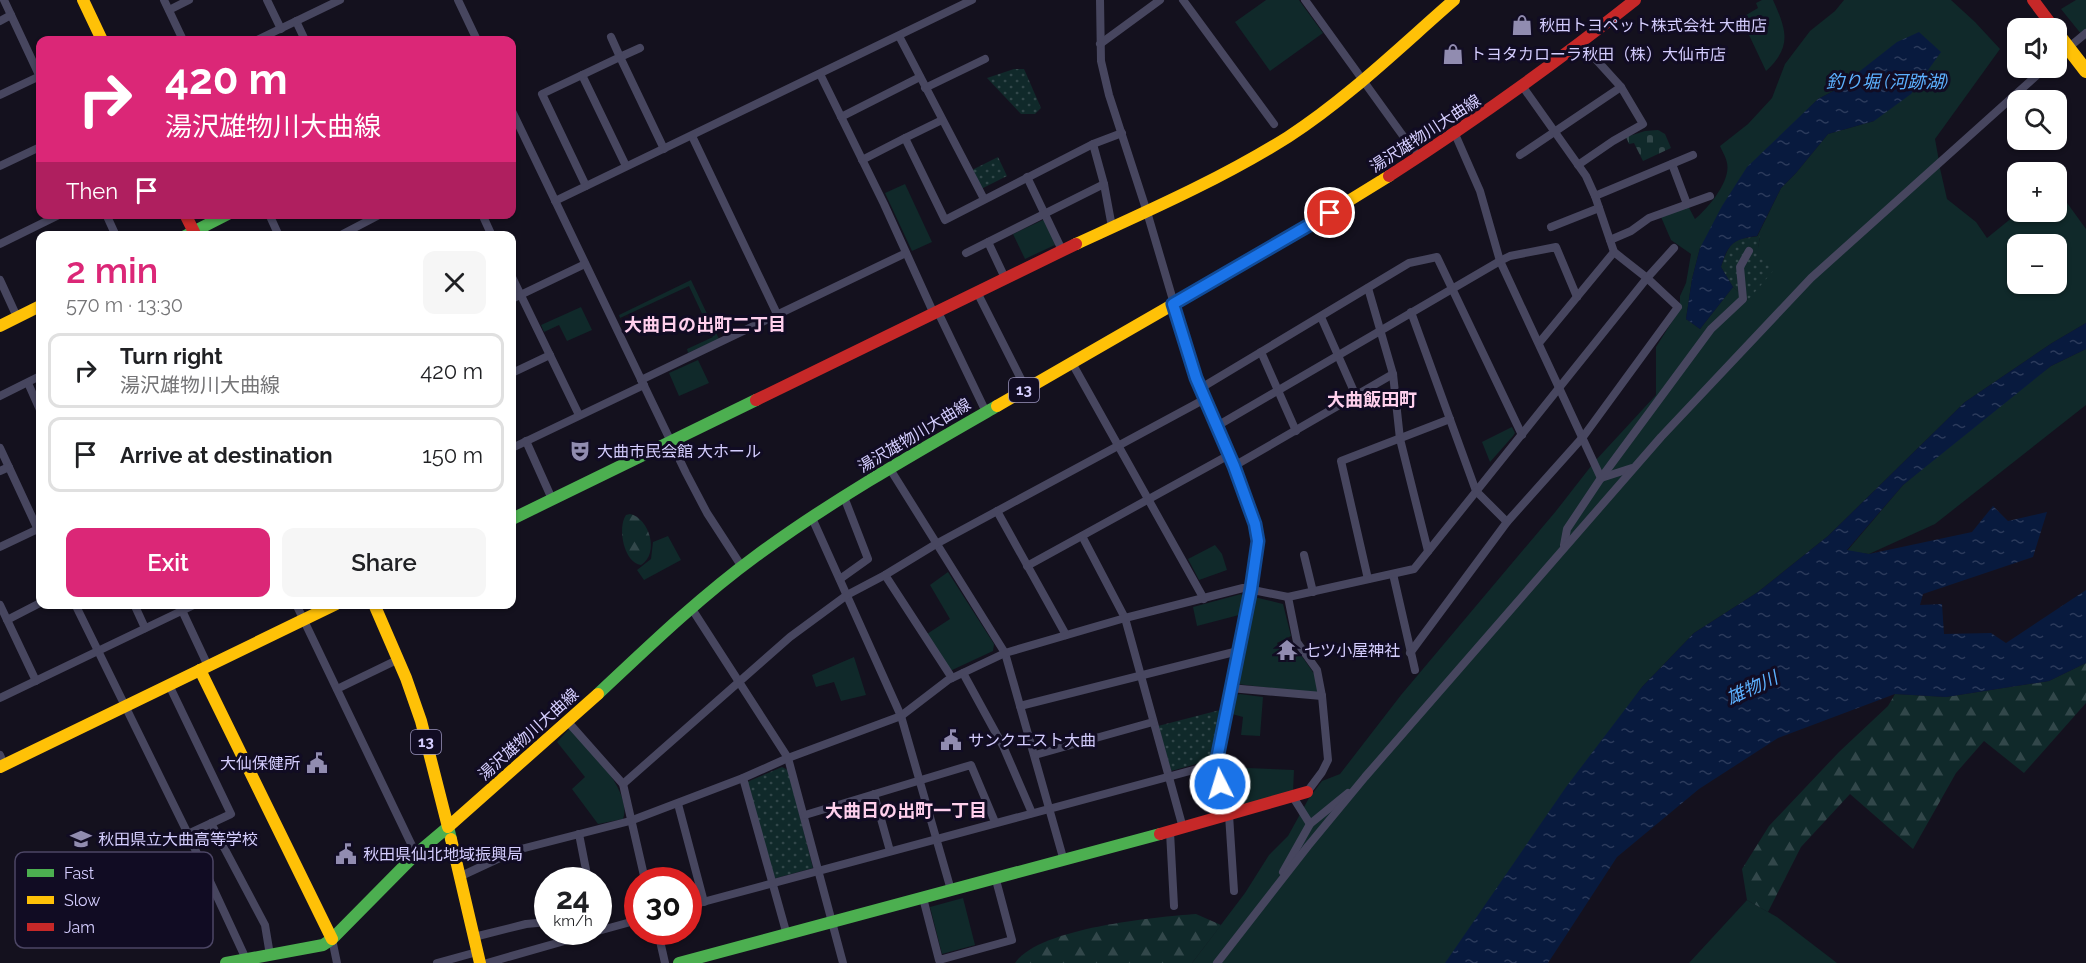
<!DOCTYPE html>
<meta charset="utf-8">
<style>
:root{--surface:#fff;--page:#f6f6f6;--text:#202124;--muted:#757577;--line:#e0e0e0;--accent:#db2777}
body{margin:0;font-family:Raleway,"Noto Sans JP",sans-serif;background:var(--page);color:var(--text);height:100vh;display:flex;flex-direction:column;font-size:22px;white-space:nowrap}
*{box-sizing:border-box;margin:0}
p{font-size:20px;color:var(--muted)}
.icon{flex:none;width:33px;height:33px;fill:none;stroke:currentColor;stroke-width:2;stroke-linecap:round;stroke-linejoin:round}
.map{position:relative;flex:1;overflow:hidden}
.details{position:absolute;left:36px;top:231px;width:480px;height:378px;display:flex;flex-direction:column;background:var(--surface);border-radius:12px;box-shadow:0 2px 4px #0004}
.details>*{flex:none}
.hud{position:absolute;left:36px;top:36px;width:480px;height:183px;border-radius:12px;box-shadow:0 2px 4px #0004;background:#db2777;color:#fff;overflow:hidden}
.fabs{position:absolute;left:2007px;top:18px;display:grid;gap:12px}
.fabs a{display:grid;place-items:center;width:60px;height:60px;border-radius:12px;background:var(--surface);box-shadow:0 2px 4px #0004;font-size:30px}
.speed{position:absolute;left:534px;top:867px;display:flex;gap:12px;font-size:30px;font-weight:700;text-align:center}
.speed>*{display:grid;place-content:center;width:78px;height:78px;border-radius:50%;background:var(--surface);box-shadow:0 2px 4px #0004;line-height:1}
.speed small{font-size:15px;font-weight:400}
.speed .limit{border:9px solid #d22;background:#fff;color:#111}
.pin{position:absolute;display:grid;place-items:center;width:51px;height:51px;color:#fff;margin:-26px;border:3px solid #fff;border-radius:50%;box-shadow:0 2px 6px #0007}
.me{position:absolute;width:66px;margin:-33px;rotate:355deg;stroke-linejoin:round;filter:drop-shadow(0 0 4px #0008)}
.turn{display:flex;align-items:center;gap:21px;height:126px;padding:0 30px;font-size:27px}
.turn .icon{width:78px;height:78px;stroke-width:2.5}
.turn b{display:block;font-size:42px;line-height:51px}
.then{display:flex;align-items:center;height:57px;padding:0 30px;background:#0003;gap:12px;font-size:22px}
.round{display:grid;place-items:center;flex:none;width:63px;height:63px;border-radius:12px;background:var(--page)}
.summary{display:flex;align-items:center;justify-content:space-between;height:102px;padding:0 30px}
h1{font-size:36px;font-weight:600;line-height:45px;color:var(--accent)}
.primary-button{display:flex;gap:12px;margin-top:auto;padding:12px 30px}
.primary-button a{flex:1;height:69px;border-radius:12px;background:var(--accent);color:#fff;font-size:24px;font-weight:600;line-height:69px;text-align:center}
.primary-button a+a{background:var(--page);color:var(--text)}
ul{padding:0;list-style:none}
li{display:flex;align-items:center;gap:18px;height:75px;margin:0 12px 9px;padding:0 18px;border:3px solid var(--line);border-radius:12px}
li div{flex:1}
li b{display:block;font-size:22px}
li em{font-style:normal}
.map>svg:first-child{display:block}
.grass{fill:#10292a;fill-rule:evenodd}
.forest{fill:url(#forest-firs)}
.cemetery{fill:url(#cemetery-stones)}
.park{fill:url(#park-dots)}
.water{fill:url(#water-ripples)}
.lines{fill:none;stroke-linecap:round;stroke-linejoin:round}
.street{stroke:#47465f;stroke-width:8}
.fast{stroke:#4caf50;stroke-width:12}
.slow{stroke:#ffc107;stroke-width:12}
.jam{stroke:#c62828;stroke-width:12}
.slow-bridge{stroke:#ffc107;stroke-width:14}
.route-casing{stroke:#114b97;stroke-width:15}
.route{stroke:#1a73e8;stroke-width:10}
.labels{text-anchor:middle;stroke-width:6;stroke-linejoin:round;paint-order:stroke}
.shield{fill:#110c23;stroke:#9a94bd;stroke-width:1.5}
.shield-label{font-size:15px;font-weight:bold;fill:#d5ceff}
.poi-label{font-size:16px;fill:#d5ceff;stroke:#110c23;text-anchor:start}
.street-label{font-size:16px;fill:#d5ceff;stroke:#110c23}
.water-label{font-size:18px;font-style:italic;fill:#5cb1ff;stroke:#110c23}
.neighbourhood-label{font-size:18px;font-weight:bold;fill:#ffd0ed;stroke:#110c23}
.key{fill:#110c23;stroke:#4c4665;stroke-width:1.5}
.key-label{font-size:16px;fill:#d5ceff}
</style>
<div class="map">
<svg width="2086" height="963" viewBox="0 0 2086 963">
<defs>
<pattern id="forest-firs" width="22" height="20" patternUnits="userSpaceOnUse" patternTransform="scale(1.5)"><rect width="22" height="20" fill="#10292a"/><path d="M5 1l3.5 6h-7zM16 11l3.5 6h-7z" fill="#32474a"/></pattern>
<pattern id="cemetery-stones" width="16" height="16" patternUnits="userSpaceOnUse" patternTransform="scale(1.5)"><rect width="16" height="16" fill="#10292a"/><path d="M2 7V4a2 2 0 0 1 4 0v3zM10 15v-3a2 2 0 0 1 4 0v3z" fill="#32474a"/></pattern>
<pattern id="park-dots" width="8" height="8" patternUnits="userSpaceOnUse" patternTransform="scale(1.5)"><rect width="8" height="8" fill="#10292a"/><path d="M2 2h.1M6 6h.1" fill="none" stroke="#32474a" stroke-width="1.8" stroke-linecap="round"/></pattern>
<pattern id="water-ripples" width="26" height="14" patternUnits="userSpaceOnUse" patternTransform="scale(1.5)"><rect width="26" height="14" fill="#081a3e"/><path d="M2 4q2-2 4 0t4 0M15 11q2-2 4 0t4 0" fill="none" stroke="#2b3a5b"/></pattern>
</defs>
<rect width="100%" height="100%" fill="#14111e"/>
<g class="grass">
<path d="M1266,0H1299L1323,33L1270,71L1235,22Z"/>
<path d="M1762,0H1773C1787,31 1792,47 1766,71L1741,18L1758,8L1756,3Z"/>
<path d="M1844,0H1951L1975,22L2000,49L1935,139L1939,161L1801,289L1939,164L1947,199L1976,222L1987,238L2019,212H2056L2057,189L2086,229V323L2052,343L1965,402L1828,536L1758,592L1694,633L1642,687L1446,963H1192L1245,893L1269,855L1288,836L1309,798L1322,781L1340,774L1401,695L1556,511L1595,461L1656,395V347L1680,309V296L1686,283L1691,254L1671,240L1661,217L1688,206L1695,219C1708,208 1731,181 1727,163C1726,157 1722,151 1720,146L1748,124L1772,98L1785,64L1810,31L1835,11ZM1860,71L1874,121L1828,134L1796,173L1781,188L1757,237H1760L1748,300L1733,287L1700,329L1686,319L1692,279L1700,248L1800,117L1818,99L1851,82ZM2018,244H2056V284H2018Z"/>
<path d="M2076,0H2086V40L2061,9Z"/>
<path d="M905,184L932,242L912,251L885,193Z"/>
<path d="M1045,219L1057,244L1025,259L1013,234Z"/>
<path d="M691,280L719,339L688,353L687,349L713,337L689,286L620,318L619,315Z"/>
<path d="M581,307L592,330L567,341L559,325L544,332L541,325Z"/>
<path d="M2086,349V405L1935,524L1869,554L1847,551L1903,485L2005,399L2051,366Z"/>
<path d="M698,360L709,383L679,396L669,373Z"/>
<path d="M1512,427L1515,433L1513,436L1490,462L1482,442Z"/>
<path d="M668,536L681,560L644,580L637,570L651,559L653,542Z"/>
<path d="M1215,545L1222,554L1227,570L1199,580L1188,559Z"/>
<path d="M948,572L994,644L993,651L950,671L927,634L950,619L930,585Z"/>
<path d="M1241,594L1243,596L1239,615L1197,626L1193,607Z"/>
<path d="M1254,597L1283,604L1291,636L1277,643L1285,660L1301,655L1315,675L1318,694L1238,684Z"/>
<path d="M854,657L866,695L841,701L834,682L816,687L812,675Z"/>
<path d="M1240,694L1263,697L1260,736L1241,735L1243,717L1232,714L1236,695Z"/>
<path d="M570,728C588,748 633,791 623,819L598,824L572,789L585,777L557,742Z"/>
<path d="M1222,767L1294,770L1293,792L1235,808L1232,805Z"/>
<path d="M963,898L975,945L942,954L930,907Z"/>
<path d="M1747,900L1777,917L1837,963H1689Z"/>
</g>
<g class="forest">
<path d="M630,514C649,518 660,553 641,565C624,563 617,528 626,515Z"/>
<path d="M2086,663V703L2024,773L1984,741L1956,773L1913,849L1850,794L1801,847L1768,912L1747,900L1742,869L1769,826L1839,752L1888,706L1895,694L1946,697L2049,681Z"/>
<path d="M1196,914L1221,925L1192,963H1015C1038,928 1155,917 1196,914Z"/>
</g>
<path class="cemetery" d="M1658,130L1665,134L1671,148L1643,161L1634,143L1629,144L1626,137L1645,131Z"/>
<g class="park">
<path d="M1014,69H1024L1041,108L1035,114H1021L987,78Z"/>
<path d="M998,157L1007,176L981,189L972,170Z"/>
<path d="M1760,236L1758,249L1774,270L1748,300L1733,287L1721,267C1730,241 1733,239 1760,236Z"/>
<path d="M1220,710L1211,760L1171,771L1158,726Z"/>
<path d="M782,767L788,770L813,868L773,879L747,782Z"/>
</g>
<g class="water">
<path d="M1919,32L1941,52L1911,94L1874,121L1828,134L1796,173L1781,188L1757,236C1733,239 1728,244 1721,267L1733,287L1700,329L1686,319L1692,279L1700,248L1722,206L1747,167L1818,99L1851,82L1860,71L1897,42Z"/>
<path d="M2086,323V349L2051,366L1903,485L1847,550L1869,554L1972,532L1993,506L2008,521L2047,512L2033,557L1923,594L1920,605L1942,604L1944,634L1991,633L2006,643L2086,590V663L2049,681L1946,697L1895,694L1778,738L1699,789L1617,857L1548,963H1445L1566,787L1642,687L1694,633L1758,592L1828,536L1965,402L2052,343Z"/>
</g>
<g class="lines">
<g class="street">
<path d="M4,0L40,77"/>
<path d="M164,0L183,40"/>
<path d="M267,0L281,29"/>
<path d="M458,0L477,40"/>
<path d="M1100,0L1101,61L1109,95L1147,212L1196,378L1234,466L1255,524L1258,541L1251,589L1216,764L1229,815L1234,891"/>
<path d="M1183,0L1274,124"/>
<path d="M1305,0L1419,158"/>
<path d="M169,10L189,0"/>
<path d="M0,21L11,15"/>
<path d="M296,21L305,40"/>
<path d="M899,36L984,199"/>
<path d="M611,37L620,57L640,48"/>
<path d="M257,40L340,0"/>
<path d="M1100,44L1160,0"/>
<path d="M2056,58L2086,33"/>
<path d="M820,74L884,204L934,314"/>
<path d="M582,75L626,166"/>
<path d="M925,88L985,59"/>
<path d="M0,95L40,76"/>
<path d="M512,111L686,473L707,513L742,567"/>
<path d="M841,117L920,77"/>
<path d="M1455,134L1480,191L1500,261L1601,478"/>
<path d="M692,136L777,314"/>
<path d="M905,138L942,120"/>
<path d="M1093,144L1104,184L1112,227"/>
<path d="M1520,155L1621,87"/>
<path d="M862,160L905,138L945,220L1093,144L1122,133"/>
<path d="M1672,164L1687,204"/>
<path d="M1578,165L1613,141L1643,124L1621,87L1582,44"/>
<path d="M0,166L40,147"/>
<path d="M1027,177L1062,250"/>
<path d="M586,186L542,94L620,57L664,149"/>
<path d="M1595,196L1693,155"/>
<path d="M555,201L972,0"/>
<path d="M106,214L116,236"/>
<path d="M269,214L279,236"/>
<path d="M482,214L492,236"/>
<path d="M1551,227L1599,208"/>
<path d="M339,236L381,214"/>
<path d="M1610,240L1631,231L1649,218L1710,196"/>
<path d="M988,242L1005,278"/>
<path d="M0,244L61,214"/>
<path d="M966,253L1104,184"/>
<path d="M512,277L579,415"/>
<path d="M0,280L17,317"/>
<path d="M1368,288L1393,374L1400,439L1428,551"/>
<path d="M977,292L1026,389"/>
<path d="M512,299L585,264"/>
<path d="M938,312L986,412"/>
<path d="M1411,312L1476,491L1507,522"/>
<path d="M1321,317L1356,396"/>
<path d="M1539,343L1614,252"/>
<path d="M1261,352L1296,431"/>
<path d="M1072,363L1204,599"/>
<path d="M512,373L550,355"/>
<path d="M641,380L906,253"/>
<path d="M28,383L40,410"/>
<path d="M1201,388L1409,263L1437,257L1522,435"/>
<path d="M0,396L40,376"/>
<path d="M1217,426L1500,261L1510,256L1556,247L1577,297"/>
<path d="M526,441L552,499"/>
<path d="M0,448L40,534"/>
<path d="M512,448L644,385"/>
<path d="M1234,466L1393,374"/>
<path d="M890,469L1005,653L1064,861"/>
<path d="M0,471L9,467"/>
<path d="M1601,478L1632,468"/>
<path d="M997,511L1066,635"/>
<path d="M812,518L901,716L951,890"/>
<path d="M1082,536L1125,618L1183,828"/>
<path d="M1564,545L1567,529L1601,478L1711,329L1743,299L1740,267L1749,251"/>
<path d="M0,547L40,528"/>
<path d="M1304,555L1313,592"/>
<path d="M1027,566L1229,455"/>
<path d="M1393,574L1415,670"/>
<path d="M885,575L952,678"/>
<path d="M840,579L868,559L844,497"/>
<path d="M1368,579L1341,461L1450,419"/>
<path d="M1288,597L1297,642L1317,670L1322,696L1328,760L1322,772L1307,792"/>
<path d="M75,604L188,834L246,959"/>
<path d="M134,604L145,628"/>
<path d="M179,604L208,666"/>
<path d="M296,604L416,854"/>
<path d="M0,605L36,681"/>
<path d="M692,609L788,758L843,963"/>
<path d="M7,620L40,603"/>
<path d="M1410,653L1507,522L1583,437L1678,307L1647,278L1614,252L1595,196L1586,176L1523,87"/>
<path d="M963,673L1003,746L1032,813"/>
<path d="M169,685L231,814L188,834"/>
<path d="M1230,688L1322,696"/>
<path d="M337,689L399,659"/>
<path d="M0,698L196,604"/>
<path d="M1020,706L1238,651"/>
<path d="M568,722L623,784L645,880"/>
<path d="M0,755L4,765"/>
<path d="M1035,755L1153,722"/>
<path d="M743,778L787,935"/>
<path d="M623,784L790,637L847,595L885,575L936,544L1205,399"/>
<path d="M874,794L890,851"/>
<path d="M1293,797L1310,824"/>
<path d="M678,804L704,902"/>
<path d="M805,815L971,765L995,822"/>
<path d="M211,823L265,925L270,955"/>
<path d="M1170,832L1174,906"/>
<path d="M579,834L588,880"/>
<path d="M1283,872L1310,824L1348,793"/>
<path d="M461,876L517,850L630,821L743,778L788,758L901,716L948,680L1005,653L1125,618L1243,588L1288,597L1414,569L1647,278L1674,248"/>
<path d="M923,898L939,960L1012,940L996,880"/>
<path d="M688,906L1216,764"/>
<path d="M598,931L638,920"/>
<path d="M658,932L665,963"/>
<path d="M474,937L526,924L548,922"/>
<path d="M332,939L337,963"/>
<path d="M437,963L477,952"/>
<path d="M487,963L596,932"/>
<path d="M1217,963L1308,846L1365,777L1661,437L1811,278L2045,68"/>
</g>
<g class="fast">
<path d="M185,236L228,214"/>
<path d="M512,519L756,400"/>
<path d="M598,694C649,646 700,597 756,556C832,500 915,453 997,406"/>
<path d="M226,963L323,945L332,939L416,854L448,827L451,839"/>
<path d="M679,963L1160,834"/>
</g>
<g class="slow">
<path d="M83,0L102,40"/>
<path d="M1076,244C1148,211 1221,179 1288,137C1348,98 1400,47 1454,0"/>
<path d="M0,326L40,306"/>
<path d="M997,406L1290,237L1389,176"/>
<path d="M374,604L406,678L421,721L448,827L598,694"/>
<path d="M200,670L332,939"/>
<path d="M0,767L336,604"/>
<path d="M451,839L480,963"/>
</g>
<g class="jam">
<path d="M2033,0L2054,28"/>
<path d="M1389,176C1474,121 1556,63 1635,0"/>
<path d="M185,214L196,236"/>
<path d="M756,400L1076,244"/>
<path d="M1160,834L1307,792"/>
</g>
<path class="slow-bridge" d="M2056,32L2086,71"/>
</g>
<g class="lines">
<defs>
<path id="route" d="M1220,784L1216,764L1251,589L1258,541L1255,524L1234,466L1196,378L1173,304L1330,213"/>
</defs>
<use href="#route" class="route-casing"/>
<use href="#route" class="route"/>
</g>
<defs>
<symbol id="shop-bare" viewBox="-9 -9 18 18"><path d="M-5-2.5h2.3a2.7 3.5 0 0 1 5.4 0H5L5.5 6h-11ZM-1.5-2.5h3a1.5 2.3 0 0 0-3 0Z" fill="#918cb0" stroke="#110c23" stroke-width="2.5" paint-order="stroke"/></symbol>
<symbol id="theatre-bare" viewBox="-9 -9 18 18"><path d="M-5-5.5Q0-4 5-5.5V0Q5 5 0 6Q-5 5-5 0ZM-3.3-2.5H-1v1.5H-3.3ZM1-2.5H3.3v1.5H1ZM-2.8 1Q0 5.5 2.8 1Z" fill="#918cb0" stroke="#110c23" stroke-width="2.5" paint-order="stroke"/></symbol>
<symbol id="temple-bare" viewBox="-9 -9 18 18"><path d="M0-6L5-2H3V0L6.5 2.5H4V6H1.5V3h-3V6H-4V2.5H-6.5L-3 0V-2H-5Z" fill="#918cb0" stroke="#110c23" stroke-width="2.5" paint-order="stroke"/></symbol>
<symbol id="civic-bare" viewBox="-9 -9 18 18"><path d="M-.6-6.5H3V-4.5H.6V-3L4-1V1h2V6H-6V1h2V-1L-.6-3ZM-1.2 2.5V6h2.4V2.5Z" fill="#918cb0" stroke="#110c23" stroke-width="2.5" paint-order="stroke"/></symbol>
<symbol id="school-bare" viewBox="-9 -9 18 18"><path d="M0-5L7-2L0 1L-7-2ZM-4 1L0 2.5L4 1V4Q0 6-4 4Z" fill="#918cb0" stroke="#110c23" stroke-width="2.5" paint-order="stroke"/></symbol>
</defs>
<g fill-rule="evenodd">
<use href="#shop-bare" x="1507" y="10" width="30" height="30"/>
<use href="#shop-bare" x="1438" y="39" width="30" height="30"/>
<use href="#theatre-bare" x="565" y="436" width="30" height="30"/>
<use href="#temple-bare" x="1272" y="635" width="30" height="30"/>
<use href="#civic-bare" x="936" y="725" width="30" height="30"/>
<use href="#civic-bare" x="302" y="748" width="30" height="30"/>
<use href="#school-bare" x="66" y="824" width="30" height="30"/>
<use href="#civic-bare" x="331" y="839" width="30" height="30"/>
</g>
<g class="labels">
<g class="shield">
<rect x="1009" y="378" width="30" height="24" rx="4.5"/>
<rect x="411" y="730" width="30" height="24" rx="4.5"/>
</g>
<g class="shield-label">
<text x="1024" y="395">13</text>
<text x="426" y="747">13</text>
</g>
<g class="poi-label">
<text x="1539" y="31">秋田トヨペット株式会社 大曲店</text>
<text x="1470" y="60">トヨタカローラ秋田（株）大仙市店</text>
<text x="597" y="457">大曲市民会館 大ホール</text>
<text x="1304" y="656">七ツ小屋神社</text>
<text x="968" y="746">サンクエスト大曲</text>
<text x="300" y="769" text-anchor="end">大仙保健所</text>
<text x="98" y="845">秋田県立大曲高等学校</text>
<text x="363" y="860">秋田県仙北地域振興局</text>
</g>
<g class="street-label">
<text transform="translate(1425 133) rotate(-33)" y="6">湯沢雄物川大曲線</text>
<text transform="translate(914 435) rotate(-31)" y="6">湯沢雄物川大曲線</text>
<text transform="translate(528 734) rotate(-42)" y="6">湯沢雄物川大曲線</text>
</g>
<g class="water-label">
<text x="1887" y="88">釣り堀 (河跡湖)</text>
<text transform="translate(1752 688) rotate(-25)" y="6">雄物川</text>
</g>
<g class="neighbourhood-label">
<text x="705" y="331">大曲日の出町二丁目</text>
<text x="1372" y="406">大曲飯田町</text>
<text x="906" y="817">大曲日の出町一丁目</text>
</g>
</g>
<rect x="15" y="852" width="198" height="96" rx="9" class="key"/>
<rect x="27" y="869" width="27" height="8" fill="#4caf50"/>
<rect x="27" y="896" width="27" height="8" fill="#ffc107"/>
<rect x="27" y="923" width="27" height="8" fill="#c62828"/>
<g class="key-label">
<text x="64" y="879">Fast</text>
<text x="64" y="906">Slow</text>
<text x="64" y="933">Jam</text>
</g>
</svg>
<div class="fabs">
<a><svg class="icon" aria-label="sound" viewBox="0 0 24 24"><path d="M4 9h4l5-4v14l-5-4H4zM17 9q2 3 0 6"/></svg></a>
<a><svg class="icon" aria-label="search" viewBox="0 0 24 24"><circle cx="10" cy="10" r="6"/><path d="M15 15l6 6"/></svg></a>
<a>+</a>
<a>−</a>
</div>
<div class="speed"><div>24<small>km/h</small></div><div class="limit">30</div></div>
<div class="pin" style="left:1330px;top:213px;background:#d93025"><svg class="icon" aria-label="arrive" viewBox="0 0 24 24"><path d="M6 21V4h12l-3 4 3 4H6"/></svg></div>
<svg class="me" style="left:1220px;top:784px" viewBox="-20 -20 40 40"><circle r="17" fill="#1a73e8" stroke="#fff" stroke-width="3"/><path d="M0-11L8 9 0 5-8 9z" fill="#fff"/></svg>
<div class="hud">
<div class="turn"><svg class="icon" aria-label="right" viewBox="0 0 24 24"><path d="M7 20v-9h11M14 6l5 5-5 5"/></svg><div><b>420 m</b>湯沢雄物川大曲線</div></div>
<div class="then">Then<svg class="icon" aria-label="arrive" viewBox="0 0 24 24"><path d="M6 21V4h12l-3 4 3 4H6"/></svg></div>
</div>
<section class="details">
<div class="summary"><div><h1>2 min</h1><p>570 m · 13:30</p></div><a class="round"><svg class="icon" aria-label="close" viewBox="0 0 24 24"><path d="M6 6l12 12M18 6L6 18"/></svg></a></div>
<ul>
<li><svg class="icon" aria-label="right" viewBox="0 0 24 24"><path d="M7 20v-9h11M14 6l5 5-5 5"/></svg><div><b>Turn right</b><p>湯沢雄物川大曲線</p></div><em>420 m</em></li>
<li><svg class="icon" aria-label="arrive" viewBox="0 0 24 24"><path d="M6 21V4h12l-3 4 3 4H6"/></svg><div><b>Arrive at destination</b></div><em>150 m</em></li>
</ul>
<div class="primary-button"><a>Exit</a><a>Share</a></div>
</section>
</div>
